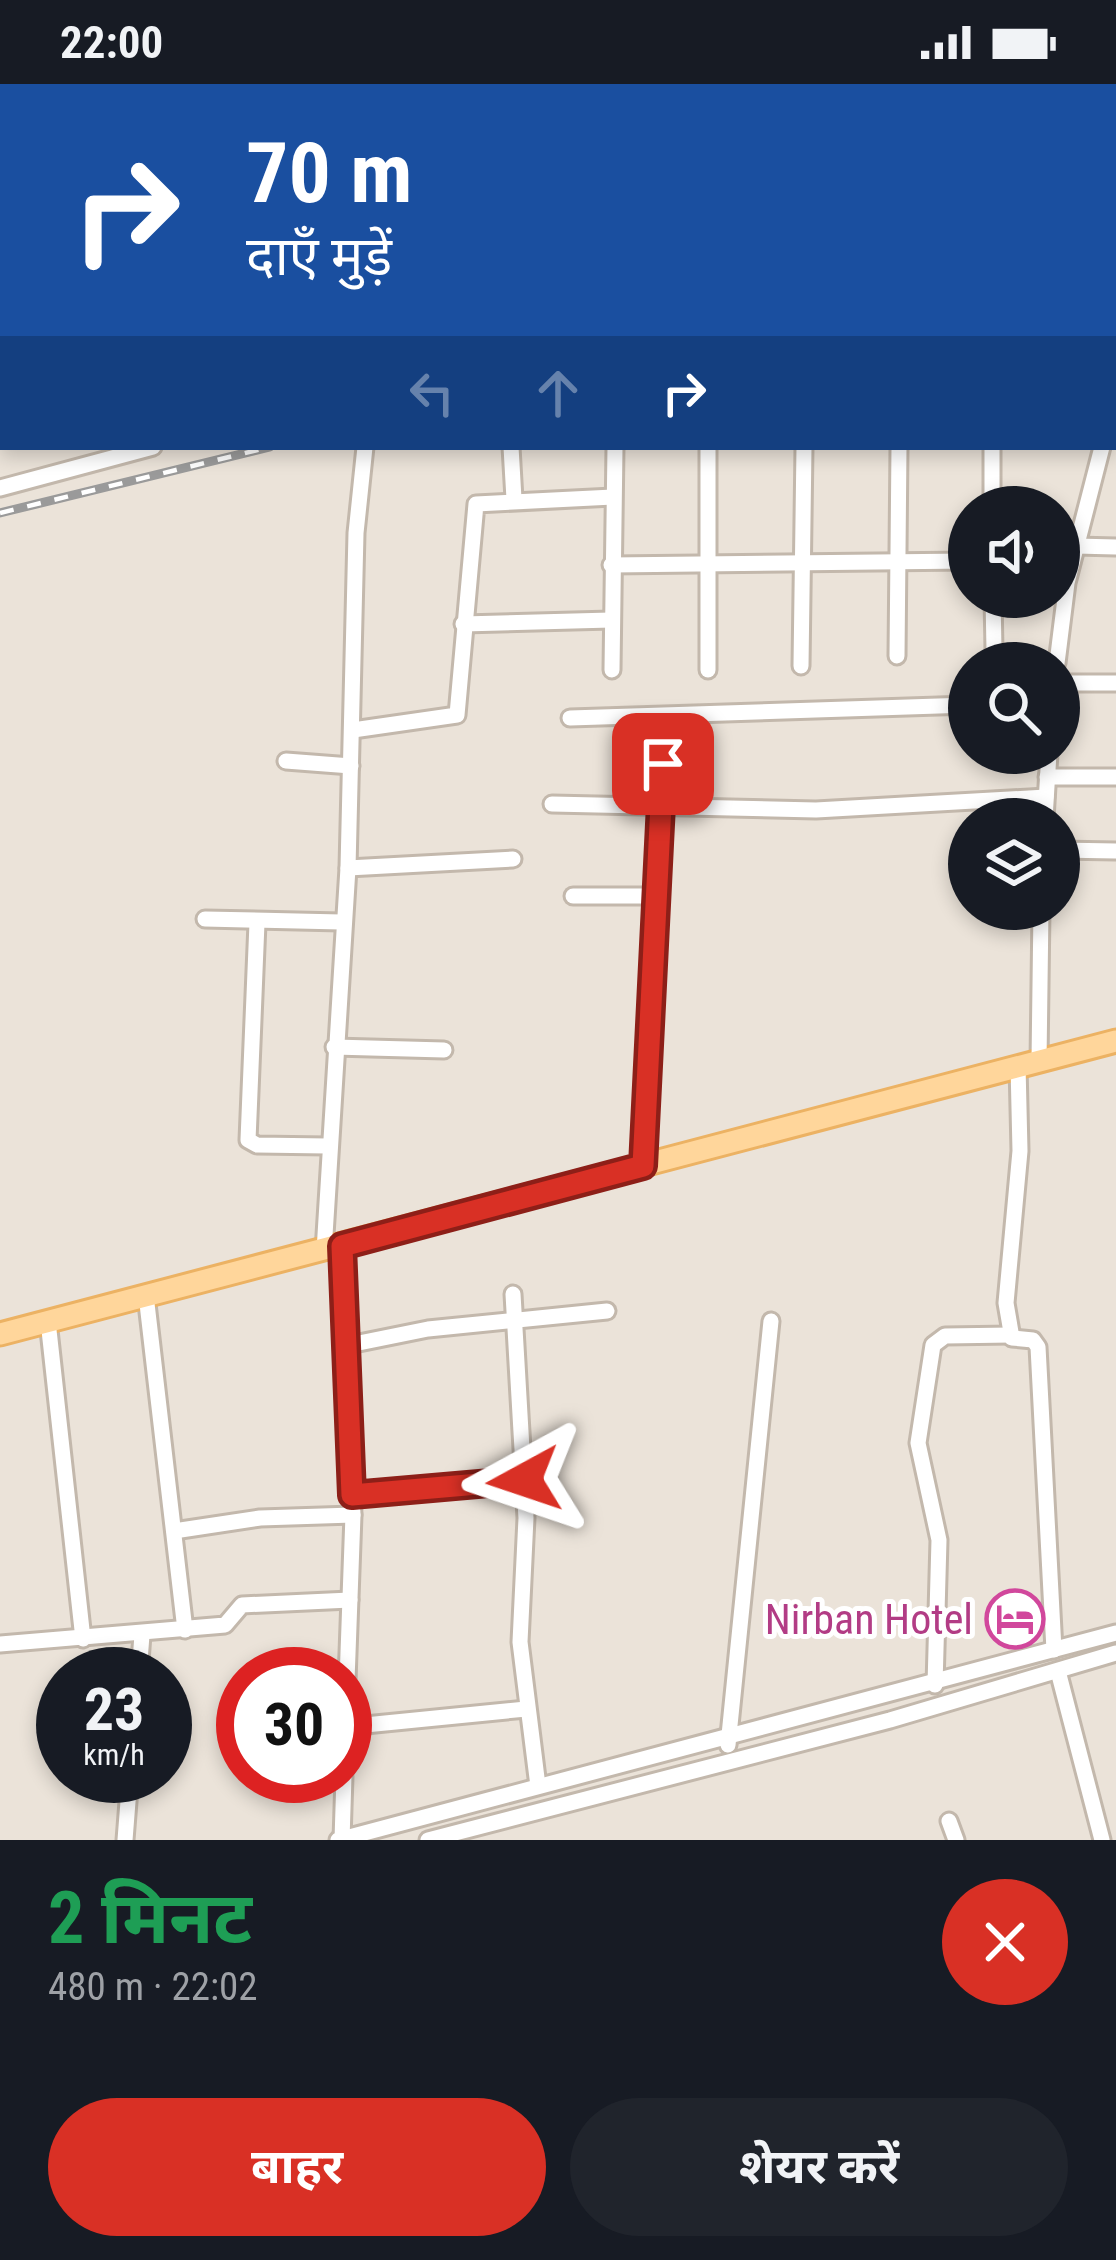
<!DOCTYPE html>
<html lang="hi">
<meta charset="utf-8">
<style>
:root{--surface:#171b24;--page:#20242c;--text:#f1f3f6;--muted:#9ea1a6;--accent:#d93025}
body{margin:0;font-family:"Roboto Condensed","Noto Sans Devanagari",sans-serif;background:var(--page);color:var(--text);height:100vh;display:flex;flex-direction:column;font-size:45px;white-space:nowrap}
*{box-sizing:border-box;margin:0}
p{font-size:39px;color:var(--muted)}
.icon{flex:none;width:66px;height:66px;fill:none;stroke:currentColor;stroke-width:2;stroke-linecap:round;stroke-linejoin:round}
.map{position:relative;height:1756px;overflow:hidden}
.panel{display:flex;flex-direction:column;background:var(--surface);flex:1}
.panel>*{flex:none}
.guide{position:absolute;left:0px;top:0px;width:1116px;height:366px;box-shadow:0 6px 18px #0003;background:#1a4fa0;color:#fff;overflow:hidden}
.buttons{position:absolute;left:948px;top:402px;display:grid;gap:24px}
.buttons a{display:grid;place-items:center;width:132px;height:132px;border-radius:50%;background:var(--surface);box-shadow:0 6px 18px #0003;font-size:60px}
.speed{position:absolute;left:36px;top:1563px;display:flex;gap:24px;font-size:60px;font-weight:700;text-align:center}
.speed>*{display:grid;place-content:center;width:156px;height:156px;border-radius:50%;background:var(--surface);box-shadow:0 6px 18px #0003;line-height:1}
.speed small{font-size:30px;font-weight:400}
.speed .limit{border:18px solid #d22;background:#fff;color:#111}
.pin{position:absolute;display:grid;place-items:center;width:102px;height:102px;color:#fff;margin:-51px;border-radius:24px;box-shadow:0 6px 18px #0006}
.me{position:absolute;width:132px;margin:-66px;rotate:265deg;stroke-linejoin:round;filter:drop-shadow(0 0 9px #0008)}
.turn{display:flex;align-items:center;gap:42px;height:252px;padding:0 48px;font-size:54px}
.turn .icon{width:156px;height:156px;stroke-width:2.5}
.turn b{display:block;font-size:84px;line-height:102px}
.lanes{display:flex;align-items:center;height:114px;padding:0 48px;background:#0003;justify-content:center;gap:60px;direction:ltr}
.lanes .off{opacity:.35}
.round{display:grid;place-items:center;flex:none;width:126px;height:126px;border-radius:63px;background:var(--page)}
.summary{display:flex;align-items:center;justify-content:space-between;height:204px;padding:0 48px}
h1{font-size:72px;font-weight:700;line-height:90px;color:#1e9e55}
.cta{display:flex;gap:24px;margin-top:auto;padding:24px 48px}
.cta a{flex:1;height:138px;border-radius:72px;background:var(--accent);color:#fff;font-size:48px;font-weight:700;line-height:138px;text-align:center}
.cta a+a{background:var(--page);color:var(--text)}
.status{display:flex;justify-content:space-between;align-items:center;height:84px;padding:0 60px;background:var(--surface);direction:ltr}
.status svg{height:33px;fill:currentColor}
.map>svg:first-child{display:block}
.residential{fill:#ebe3d9;fill-rule:evenodd}
.lines{fill:none;stroke-linecap:round;stroke-linejoin:round}
.minor-casing{stroke:#c3b8ac;stroke-width:21}
.major-casing{stroke:#ecb263;stroke-width:27}
.minor{stroke:#fff;stroke-width:15}
.major{stroke:#ffd69b;stroke-width:21}
.rail-casing{stroke:#9a9a9a;stroke-width:9}
.rail{stroke:#fff;stroke-width:4.5;stroke-dasharray:14;stroke-linecap:butt}
.route-casing{stroke:#8d1f18;stroke-width:30}
.route{stroke:#d93025;stroke-width:21}
.labels{text-anchor:middle;stroke-width:10;stroke-linejoin:round;paint-order:stroke}
.hotel-label{font-size:42px;fill:#b23c85;stroke:#fff;text-anchor:end}
</style>
<div class="status"><b>22:00</b><svg viewBox="0 0 49 12"><path d="M0 12V9h3v3zM5 12V6h3v6zM10 12V3h3v9zM15 12V0h3v12zM26 1h20v11H26zM47 4h2v5h-2z"/></svg></div>
<div class="map">
<svg width="1116" height="1756" viewBox="0 0 1116 1756">
<rect width="100%" height="100%" fill="#f6f1eb"/>
<path class="residential" d="M0,0H857L3,3V363H1113V3H1085L1116,0V1756H0ZM969,423H1059V513H969ZM969,579H1059V669H969ZM969,735H1059V825H969ZM63,1590H165V1692H63ZM243,1590H345V1692H243Z"/>
<g class="lines">
<defs>
<g id="minor">
<path d="M106,0V3"/>
<path d="M149,0L177,3"/>
<path d="M191,3V0"/>
<path d="M232,3V0"/>
<path d="M449,3L450,0"/>
<path d="M535,3L536,1"/>
<path d="M694,3V0"/>
<path d="M786,3L787,0"/>
<path d="M877,3V0"/>
<path d="M967,3V0"/>
<path d="M1068,3V0"/>
<path d="M0,35L3,36"/>
<path d="M0,221H3"/>
<path d="M1113,254H1116"/>
<path d="M1113,324L1116,313"/>
<path d="M511,363L514,415"/>
<path d="M0,404L153,363"/>
<path d="M992,423V363"/>
<path d="M1076,462L1116,463"/>
<path d="M611,481L969,477"/>
<path d="M993,513L994,566"/>
<path d="M463,540L611,536"/>
<path d="M897,572L899,363"/>
<path d="M1057,579L1067,499L1102,363"/>
<path d="M801,582L804,363"/>
<path d="M612,586L615,363"/>
<path d="M708,586V363"/>
<path d="M1059,599H1116"/>
<path d="M570,634L969,621"/>
<path d="M353,646L457,631L476,420L613,413"/>
<path d="M286,677L351,682"/>
<path d="M1047,693H1116"/>
<path d="M552,720L816,726L1046,713"/>
<path d="M1045,735L1049,669"/>
<path d="M1059,766L1116,767"/>
<path d="M348,784L513,775"/>
<path d="M573,812H656"/>
<path d="M205,835L341,838"/>
<path d="M257,839L248,1056L257,1061L327,1062"/>
<path d="M334,963L444,966"/>
<path d="M1039,977L1041,825"/>
<path d="M1018,981L1020,1067L1006,1219L1012,1254L1033,1256L1038,1263L1054,1566"/>
<path d="M643,1082L666,635"/>
<path d="M342,1162L353,1431L345,1652"/>
<path d="M324,1167L348,784L356,449L365,363"/>
<path d="M513,1210L526,1434L520,1558L538,1702"/>
<path d="M146,1211L185,1546"/>
<path d="M48,1237L83,1555"/>
<path d="M344,1262L428,1245L607,1227"/>
<path d="M352,1411L524,1396"/>
<path d="M174,1447L260,1434L353,1431"/>
<path d="M0,1560L225,1541L242,1521L350,1516"/>
<path d="M1058,1587L1102,1756"/>
<path d="M139,1590L142,1551"/>
<path d="M935,1601L939,1456L918,1359L933,1261L945,1252L1011,1251"/>
<path d="M345,1643L526,1625"/>
<path d="M728,1661L771,1237"/>
<path d="M949,1737L956,1756"/>
<path d="M125,1756L130,1692"/>
<path d="M338,1756L1116,1549"/>
<path d="M342,1756L344,1692"/>
<path d="M428,1756L890,1636L1116,1569"/>
</g>
<path id="major" d="M0,1250L1116,957"/>
</defs>
<use href="#minor" class="minor-casing"/>
<use href="#major" class="major-casing"/>
<use href="#minor" class="minor"/>
<use href="#major" class="major"/>
<defs>
<g id="rail">
<path d="M1113,127L1116,126"/>
<path d="M0,429L270,363"/>
</g>
</defs>
<use href="#rail" class="rail-casing"/>
<use href="#rail" class="rail"/>
</g>
<g class="lines">
<defs>
<path id="route" d="M524,1396L352,1411L342,1162L643,1082L663,680"/>
</defs>
<use href="#route" class="route-casing"/>
<use href="#route" class="route"/>
</g>
<defs>
<symbol id="hotel-ring" viewBox="-11 -11 22 22"><circle r="9.5" fill="#fff" stroke="#d1479c" stroke-width="1.5"/><path d="M-6-4.5h1.5V1H6V5H4.5V3h-9V5H-6ZM-4 0a1.8 1.8 0 1 1 3.6 0ZM.5 0V-2.5h3Q6-2.5 6 0Z" fill="#d1479c"/></symbol>
</defs>
<g fill-rule="evenodd">
<use href="#hotel-ring" x="982" y="1502" width="66" height="66"/>
</g>
<g class="labels">
<g class="hotel-label">
<text x="973" y="1550">Nirban Hotel</text>
</g>
</g>
</svg>
<div class="buttons">
<a><svg class="icon" aria-label="sound" viewBox="0 0 24 24"><path d="M4 9h4l5-4v14l-5-4H4zM17 9q2 3 0 6"/></svg></a>
<a><svg class="icon" aria-label="search" viewBox="0 0 24 24"><circle cx="10" cy="10" r="6"/><path d="M15 15l6 6"/></svg></a>
<a><svg class="icon" aria-label="layers" viewBox="0 0 24 24"><path d="M12 4l9 5-9 5-9-5zM3 14l9 5 9-5"/></svg></a>
</div>
<div class="speed"><div>23<small>km/h</small></div><div class="limit">30</div></div>
<div class="pin" style="left:663px;top:680px;background:#d93025"><svg class="icon" aria-label="arrive" viewBox="0 0 24 24"><path d="M6 21V4h12l-3 4 3 4H6"/></svg></div>
<svg class="me" style="left:524px;top:1396px" viewBox="-20 -20 40 40"><path d="M0-17L14 15 0 8-14 15z" fill="#d93025" stroke="#fff" stroke-width="4"/></svg>
<div class="guide">
<div class="turn"><svg class="icon" aria-label="right" viewBox="0 0 24 24"><path d="M7 20v-9h11M14 6l5 5-5 5"/></svg><div><b>70 m</b>दाएँ मुड़ें</div></div>
<div class="lanes"><svg class="icon off" aria-label="left" viewBox="0 0 24 24"><path d="M17 20v-9H6M10 6l-5 5 5 5"/></svg><svg class="icon off" aria-label="ahead" viewBox="0 0 24 24"><path d="M12 20V5M6 11l6-6 6 6"/></svg><svg class="icon" aria-label="right" viewBox="0 0 24 24"><path d="M7 20v-9h11M14 6l5 5-5 5"/></svg></div>
</div>
</div>
<section class="panel">
<div class="summary"><div><h1>2 मिनट</h1><p>480 m · 22:02</p></div><a class="round" style="background:#d93025;color:#fff"><svg class="icon" aria-label="close" viewBox="0 0 24 24"><path d="M6 6l12 12M18 6L6 18"/></svg></a></div>
<div class="cta"><a>बाहर</a><a>शेयर करें</a></div>
</section>
